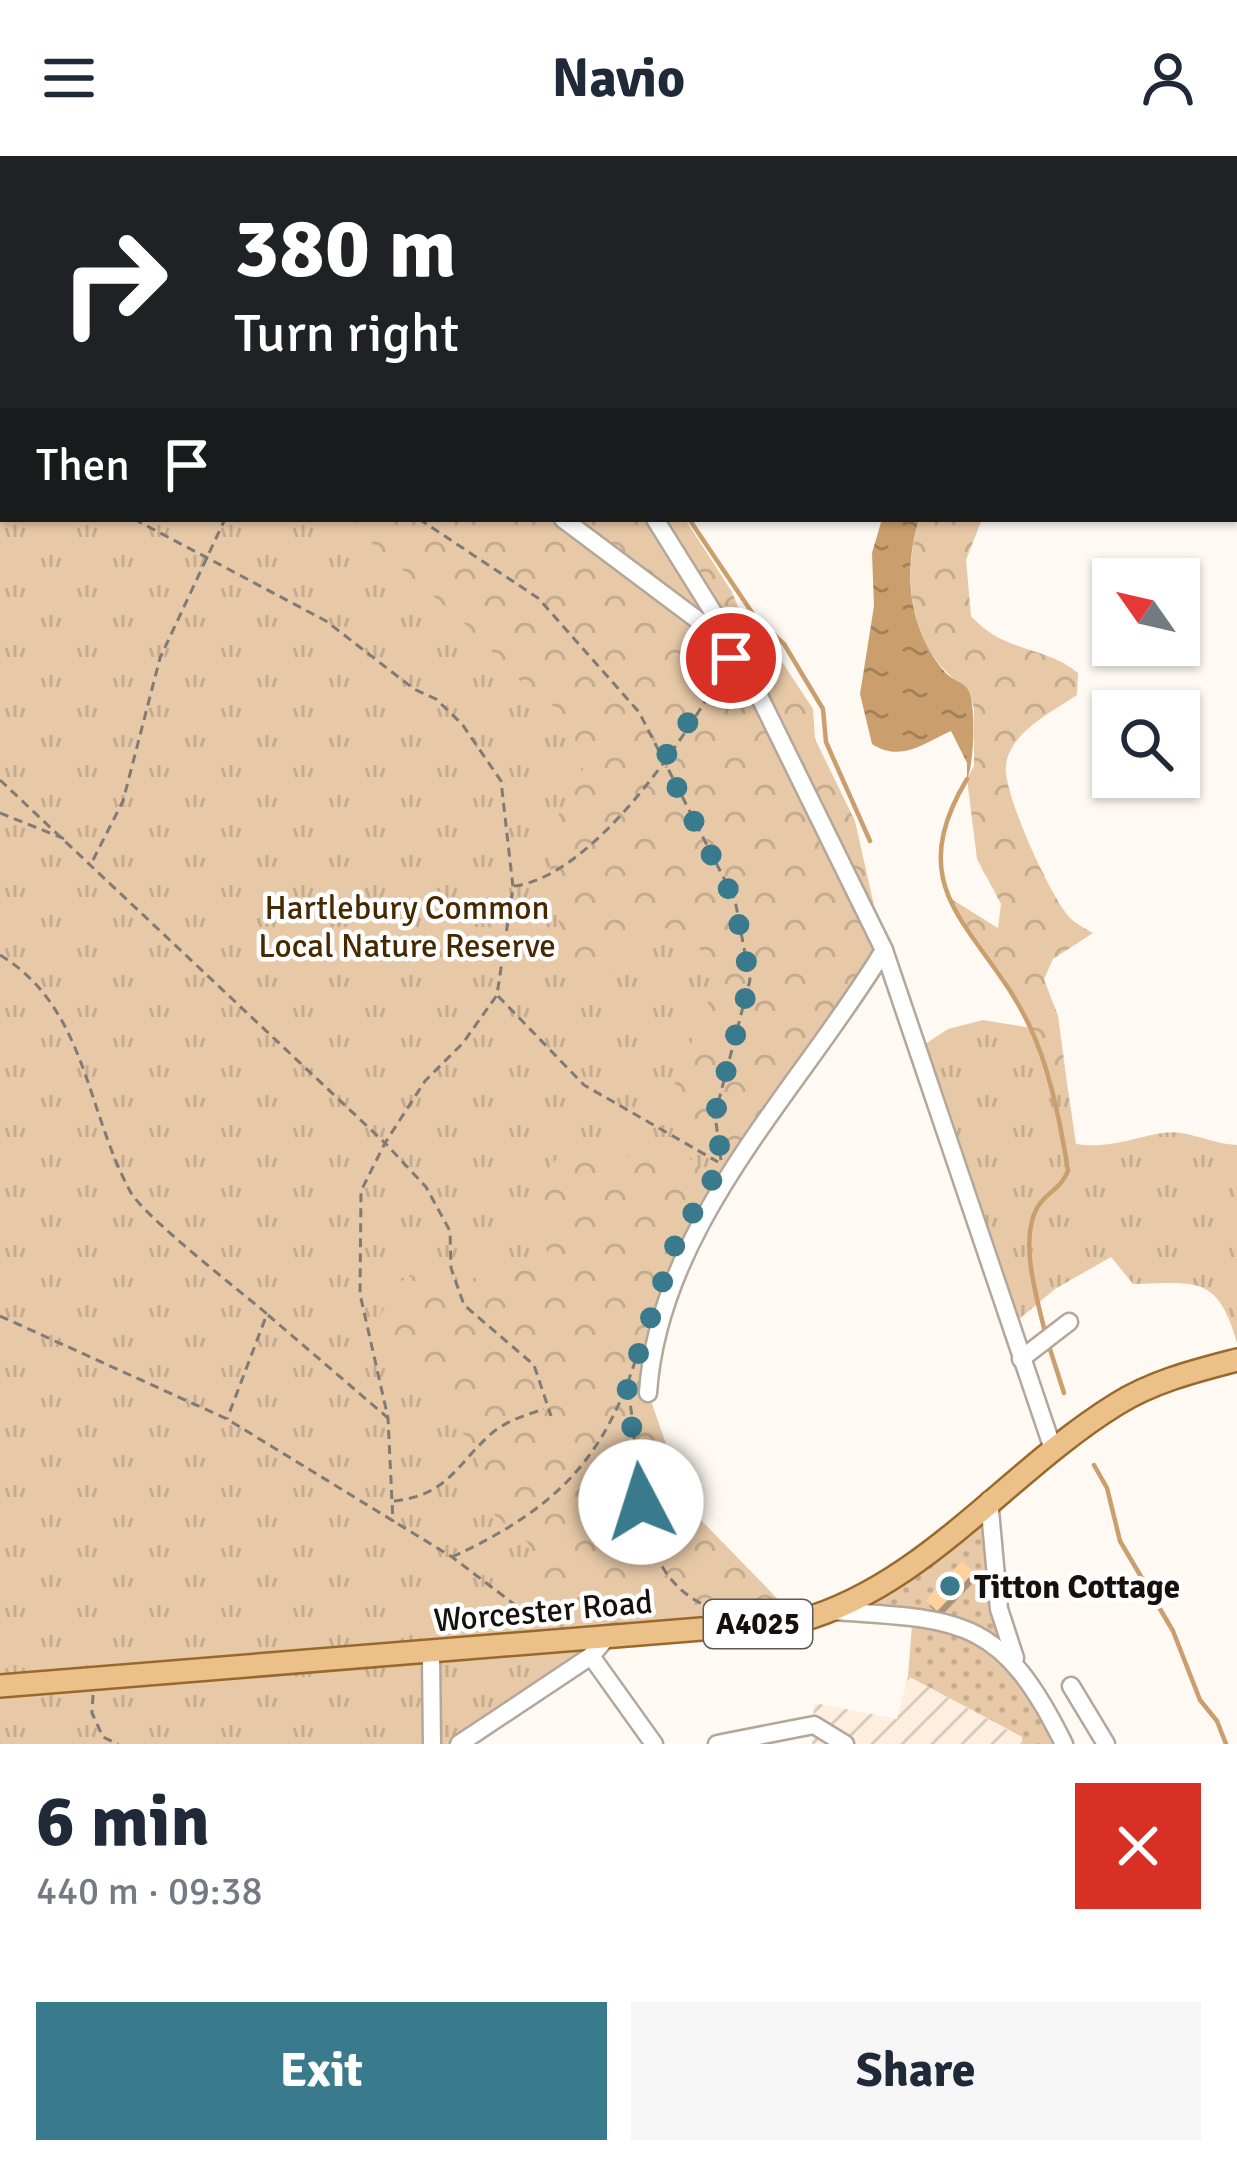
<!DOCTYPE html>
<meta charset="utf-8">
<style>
:root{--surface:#fff;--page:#f6f6f7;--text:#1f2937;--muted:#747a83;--accent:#3a7a8d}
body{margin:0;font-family:Signika,sans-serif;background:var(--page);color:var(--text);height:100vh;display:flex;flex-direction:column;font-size:45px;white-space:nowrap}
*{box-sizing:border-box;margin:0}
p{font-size:39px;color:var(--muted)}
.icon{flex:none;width:66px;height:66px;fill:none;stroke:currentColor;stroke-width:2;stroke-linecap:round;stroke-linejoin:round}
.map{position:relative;height:1588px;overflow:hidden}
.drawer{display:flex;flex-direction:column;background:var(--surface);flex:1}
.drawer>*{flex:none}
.guide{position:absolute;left:0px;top:0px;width:1239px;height:366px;box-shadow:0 3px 9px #0004;background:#202124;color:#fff;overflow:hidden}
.needle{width:78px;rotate:304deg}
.tools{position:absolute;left:1092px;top:402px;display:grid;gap:24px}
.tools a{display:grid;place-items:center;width:108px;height:108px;border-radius:0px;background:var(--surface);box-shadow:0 3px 9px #0004;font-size:60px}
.pin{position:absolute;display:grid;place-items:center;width:102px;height:102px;color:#fff;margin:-51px;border:6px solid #fff;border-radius:50%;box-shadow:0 3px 12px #0007}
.me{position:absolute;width:132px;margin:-66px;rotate:355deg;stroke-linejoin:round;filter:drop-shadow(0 0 9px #0008)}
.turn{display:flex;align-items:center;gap:42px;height:252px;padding:0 36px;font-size:54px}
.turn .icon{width:156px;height:156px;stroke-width:2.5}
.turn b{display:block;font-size:84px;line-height:102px}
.then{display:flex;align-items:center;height:114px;padding:0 36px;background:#0003;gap:24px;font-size:45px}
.round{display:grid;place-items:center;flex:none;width:126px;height:126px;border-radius:0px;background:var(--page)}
.headline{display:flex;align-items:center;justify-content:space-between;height:204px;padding:0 36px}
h1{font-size:72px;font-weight:700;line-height:90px}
.action{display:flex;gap:24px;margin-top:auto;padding:24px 36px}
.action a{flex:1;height:138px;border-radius:0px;background:var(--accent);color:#fff;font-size:48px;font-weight:700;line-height:138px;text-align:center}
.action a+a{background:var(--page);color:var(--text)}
header{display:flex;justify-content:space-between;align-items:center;height:156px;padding:0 36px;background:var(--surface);font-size:54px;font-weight:700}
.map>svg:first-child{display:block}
.industrial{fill:url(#industrial-furrows)}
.grass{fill:url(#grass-tufts)}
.forest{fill:url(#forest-crowns)}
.garden{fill:url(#garden-dots)}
.water{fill:url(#water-ripples)}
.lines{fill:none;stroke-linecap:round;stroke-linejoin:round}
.stream{stroke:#cb9f6d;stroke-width:4.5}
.building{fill:#ffd19d;filter:url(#shadow)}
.minor-casing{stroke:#b4a799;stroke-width:21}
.major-casing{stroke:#98692b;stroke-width:26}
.path{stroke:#807b75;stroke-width:3;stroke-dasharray:9 6;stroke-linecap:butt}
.minor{stroke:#fff;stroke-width:16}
.major{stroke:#ebc189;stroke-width:21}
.route{stroke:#3a7a8d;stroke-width:21;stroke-dasharray:0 37.8}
.poi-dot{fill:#3a7a8d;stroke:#fff;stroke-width:4.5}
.labels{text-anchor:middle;stroke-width:9;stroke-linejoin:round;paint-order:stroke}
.shield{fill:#fff;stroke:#5c5855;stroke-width:3}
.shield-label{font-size:30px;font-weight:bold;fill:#16110c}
.park-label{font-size:33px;fill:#462900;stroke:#fff}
.poi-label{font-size:33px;font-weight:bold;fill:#16110c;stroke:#fff;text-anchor:start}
.street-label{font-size:33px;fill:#16110c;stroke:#fff}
</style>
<header><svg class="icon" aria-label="menu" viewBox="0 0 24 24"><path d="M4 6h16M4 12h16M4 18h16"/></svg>Navio<svg class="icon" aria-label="person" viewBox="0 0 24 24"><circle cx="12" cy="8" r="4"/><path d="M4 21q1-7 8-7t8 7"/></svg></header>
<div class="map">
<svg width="1237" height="1588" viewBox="0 0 1237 1588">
<defs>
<pattern id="industrial-furrows" width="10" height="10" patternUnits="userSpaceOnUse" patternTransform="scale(3)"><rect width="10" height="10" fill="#feeedd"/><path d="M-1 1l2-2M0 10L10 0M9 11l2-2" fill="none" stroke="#d9cbbc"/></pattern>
<pattern id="grass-tufts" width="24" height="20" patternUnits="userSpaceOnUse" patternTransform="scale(3)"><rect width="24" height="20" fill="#e7c9a7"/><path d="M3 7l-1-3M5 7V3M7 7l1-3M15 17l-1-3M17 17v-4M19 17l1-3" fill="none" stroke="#c5ac8f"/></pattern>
<pattern id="forest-crowns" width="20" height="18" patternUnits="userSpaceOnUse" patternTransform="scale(3)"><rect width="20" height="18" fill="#e7c9a7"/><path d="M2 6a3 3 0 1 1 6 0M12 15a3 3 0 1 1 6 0" fill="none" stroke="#c5ac8f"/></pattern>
<pattern id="garden-dots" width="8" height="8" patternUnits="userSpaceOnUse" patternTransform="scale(3)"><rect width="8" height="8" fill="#e7c9a7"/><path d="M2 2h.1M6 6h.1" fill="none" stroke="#c5ac8f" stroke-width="1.8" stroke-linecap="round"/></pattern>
<pattern id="water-ripples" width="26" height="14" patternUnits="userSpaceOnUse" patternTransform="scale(3)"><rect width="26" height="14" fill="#cb9f6d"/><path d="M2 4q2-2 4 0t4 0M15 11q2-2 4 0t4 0" fill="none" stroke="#a48058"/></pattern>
<filter id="shadow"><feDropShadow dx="3.5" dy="6" stdDeviation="0" flood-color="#0004"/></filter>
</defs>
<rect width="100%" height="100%" fill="#fef9f2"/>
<path class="industrial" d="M908,1520L1022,1582V1588H812L814,1547L897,1563Z"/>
<g class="grass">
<path d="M0,0H211L3,3V363H655L748,995L682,1114L648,1237L688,1351L799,1465L608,1480L460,1588H0Z"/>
<path d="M353,0H687V3Z"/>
<path d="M983,864L1031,872L1048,930L1067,927L1076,988C1118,995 1153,972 1181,977C1200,980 1216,988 1237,989V1187C1218,1118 1195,1127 1133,1128L1111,1101L1055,1133L1018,1164L919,892L948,873Z"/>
</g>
<g class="forest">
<path d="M352,363H685L732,436L743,463L775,495L813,553L815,583L855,665L884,794L748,995L717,981L677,951L675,926L719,820C698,787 683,768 641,771L632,801L611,819L585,816C554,779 540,708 558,661C567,637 582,627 586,601L551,547L523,528L460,463L361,378Z"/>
<path d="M919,363H982L966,404L971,460C1005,498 1044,489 1078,517L1077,539C1052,556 1010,576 1006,609C1002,636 1051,742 1070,762C1076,768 1086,773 1093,777L1053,803L1044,823L1058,860L1067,927L1048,931L1031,872L1006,824L945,739L998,772L1001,748L977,703L967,623L974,610V552L968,533C910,497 901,425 919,363Z"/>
<path d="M560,999L686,1000L705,1013L720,1035L682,1114L648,1237L688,1351L799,1465L560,1483L534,1431L536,1407L528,1387L495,1360L469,1282L454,1272L457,1250L391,1200L380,1159L403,1124L440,1111L471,1130L494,1105L541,1111L548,1097C525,1059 531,1031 560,999Z"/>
</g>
<g class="garden">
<path d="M989,1344L1016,1504L956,1467L833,1455Z"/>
<path d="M912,1469C999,1485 1017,1511 1053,1588H1022V1581L908,1520Z"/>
</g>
<path class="water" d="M882,363H919C903,416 908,472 944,515C950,523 961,525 967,532C977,543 974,610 967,623V607L951,575C924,587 901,607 872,588L860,538L874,450L872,397Z"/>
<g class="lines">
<g class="stream">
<path d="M1236,51L1237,50"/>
<path d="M689,363L753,458L784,488L823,553L826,586L870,685"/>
<path d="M967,623C897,740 984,772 1030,871C1050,913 1061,969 1068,1015C1061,1033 1045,1037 1037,1052C1019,1084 1037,1143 1045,1176"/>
<path d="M1048,1187L1064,1237"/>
<path d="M1094,1309L1107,1332L1120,1385L1173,1475L1200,1544L1217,1565L1226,1588"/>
</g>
</g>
<path class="building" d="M962,1405L974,1416L937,1455L926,1444Z"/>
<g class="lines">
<defs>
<g id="minor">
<path d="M688,3L689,0"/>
<path d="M563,363L731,489"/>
<path d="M655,363L736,493L884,794L1053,1293"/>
<path d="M1021,1203L1069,1166"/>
<path d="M648,1237C659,1068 801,932 884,794"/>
<path d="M989,1344L999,1453L1015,1502"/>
<path d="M833,1455C964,1463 1002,1463 1064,1588"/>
<path d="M431,1498L432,1588"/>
<path d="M591,1500L654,1588"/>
<path d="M1071,1530L1106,1588"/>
<path d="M459,1588L591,1500L608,1480"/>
<path d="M717,1588L814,1569L845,1588"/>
</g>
<path id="major" d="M0,1530L799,1465C925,1430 1008,1315 1117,1248C1154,1225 1195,1215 1237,1204"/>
</defs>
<use href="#minor" class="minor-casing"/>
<use href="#major" class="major-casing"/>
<g class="path">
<path d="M560,0L561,3"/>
<path d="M0,307L3,306"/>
<path d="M0,314L3,315"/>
<path d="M134,363L326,465L414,533L436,543L462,568L501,625L513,731L497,839L463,887L425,925L385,987L426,1031L450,1075L451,1112L464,1149L534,1209L551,1260"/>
<path d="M419,363L538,442L639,556L735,744L750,824L715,959L721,1004"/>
<path d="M0,624L385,987L361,1035L360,1138L388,1262L393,1366"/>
<path d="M0,657L65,683"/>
<path d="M93,704L123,645L160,502L225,363"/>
<path d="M514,730C595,720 688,578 726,510"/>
<path d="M0,799C86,851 86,954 130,1035C143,1060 239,1134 267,1158L227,1263"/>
<path d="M498,840L584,929L718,1006"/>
<path d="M268,1159L388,1262"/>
<path d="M0,1160L227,1263L452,1401L539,1467"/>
<path d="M628,1235C643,1310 626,1424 717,1454"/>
<path d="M394,1345C448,1339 455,1310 492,1277C506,1265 526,1259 544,1253"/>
<path d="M452,1401C556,1353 606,1303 639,1193"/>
<path d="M93,1539L92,1557L103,1581L118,1588"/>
</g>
<use href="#minor" class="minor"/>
<use href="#major" class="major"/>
</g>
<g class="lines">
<path class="route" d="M641,1346L627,1232L676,1086L722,1007L715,958L750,824L734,744L663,604L731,502"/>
</g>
<circle class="poi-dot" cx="950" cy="1430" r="12"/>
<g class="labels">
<rect class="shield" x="704" y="1444" width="108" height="48" rx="9"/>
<g class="shield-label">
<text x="758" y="1478">A4025</text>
</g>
<g class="park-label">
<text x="407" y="763">Hartlebury Common<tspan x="407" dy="38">Local Nature Reserve</tspan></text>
</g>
<g class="poi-label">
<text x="974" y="1442">Titton Cottage</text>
</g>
<g class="street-label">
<text transform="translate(543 1454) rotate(-5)" y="12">Worcester Road</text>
</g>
</g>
</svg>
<div class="tools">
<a><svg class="needle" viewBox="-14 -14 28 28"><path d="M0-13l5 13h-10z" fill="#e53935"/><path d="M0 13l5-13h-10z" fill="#747a83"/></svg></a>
<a><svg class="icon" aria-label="search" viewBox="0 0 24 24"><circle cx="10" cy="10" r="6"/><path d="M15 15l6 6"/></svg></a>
</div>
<div class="pin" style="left:731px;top:502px;background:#d93025"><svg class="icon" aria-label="arrive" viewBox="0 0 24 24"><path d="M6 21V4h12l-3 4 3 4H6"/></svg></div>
<svg class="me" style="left:641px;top:1346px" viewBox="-20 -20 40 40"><circle r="19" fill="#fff"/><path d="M0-13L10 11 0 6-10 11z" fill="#3a7a8d"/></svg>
<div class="guide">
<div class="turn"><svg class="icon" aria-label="right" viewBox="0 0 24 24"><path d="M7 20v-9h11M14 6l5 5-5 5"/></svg><div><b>380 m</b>Turn right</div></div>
<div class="then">Then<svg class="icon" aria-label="arrive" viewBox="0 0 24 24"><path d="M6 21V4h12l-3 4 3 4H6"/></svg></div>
</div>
</div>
<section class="drawer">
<div class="headline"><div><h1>6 min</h1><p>440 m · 09:38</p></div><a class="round" style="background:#d93025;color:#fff"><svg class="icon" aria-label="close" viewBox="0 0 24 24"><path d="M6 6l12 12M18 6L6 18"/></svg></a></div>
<div class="action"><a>Exit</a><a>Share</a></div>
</section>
